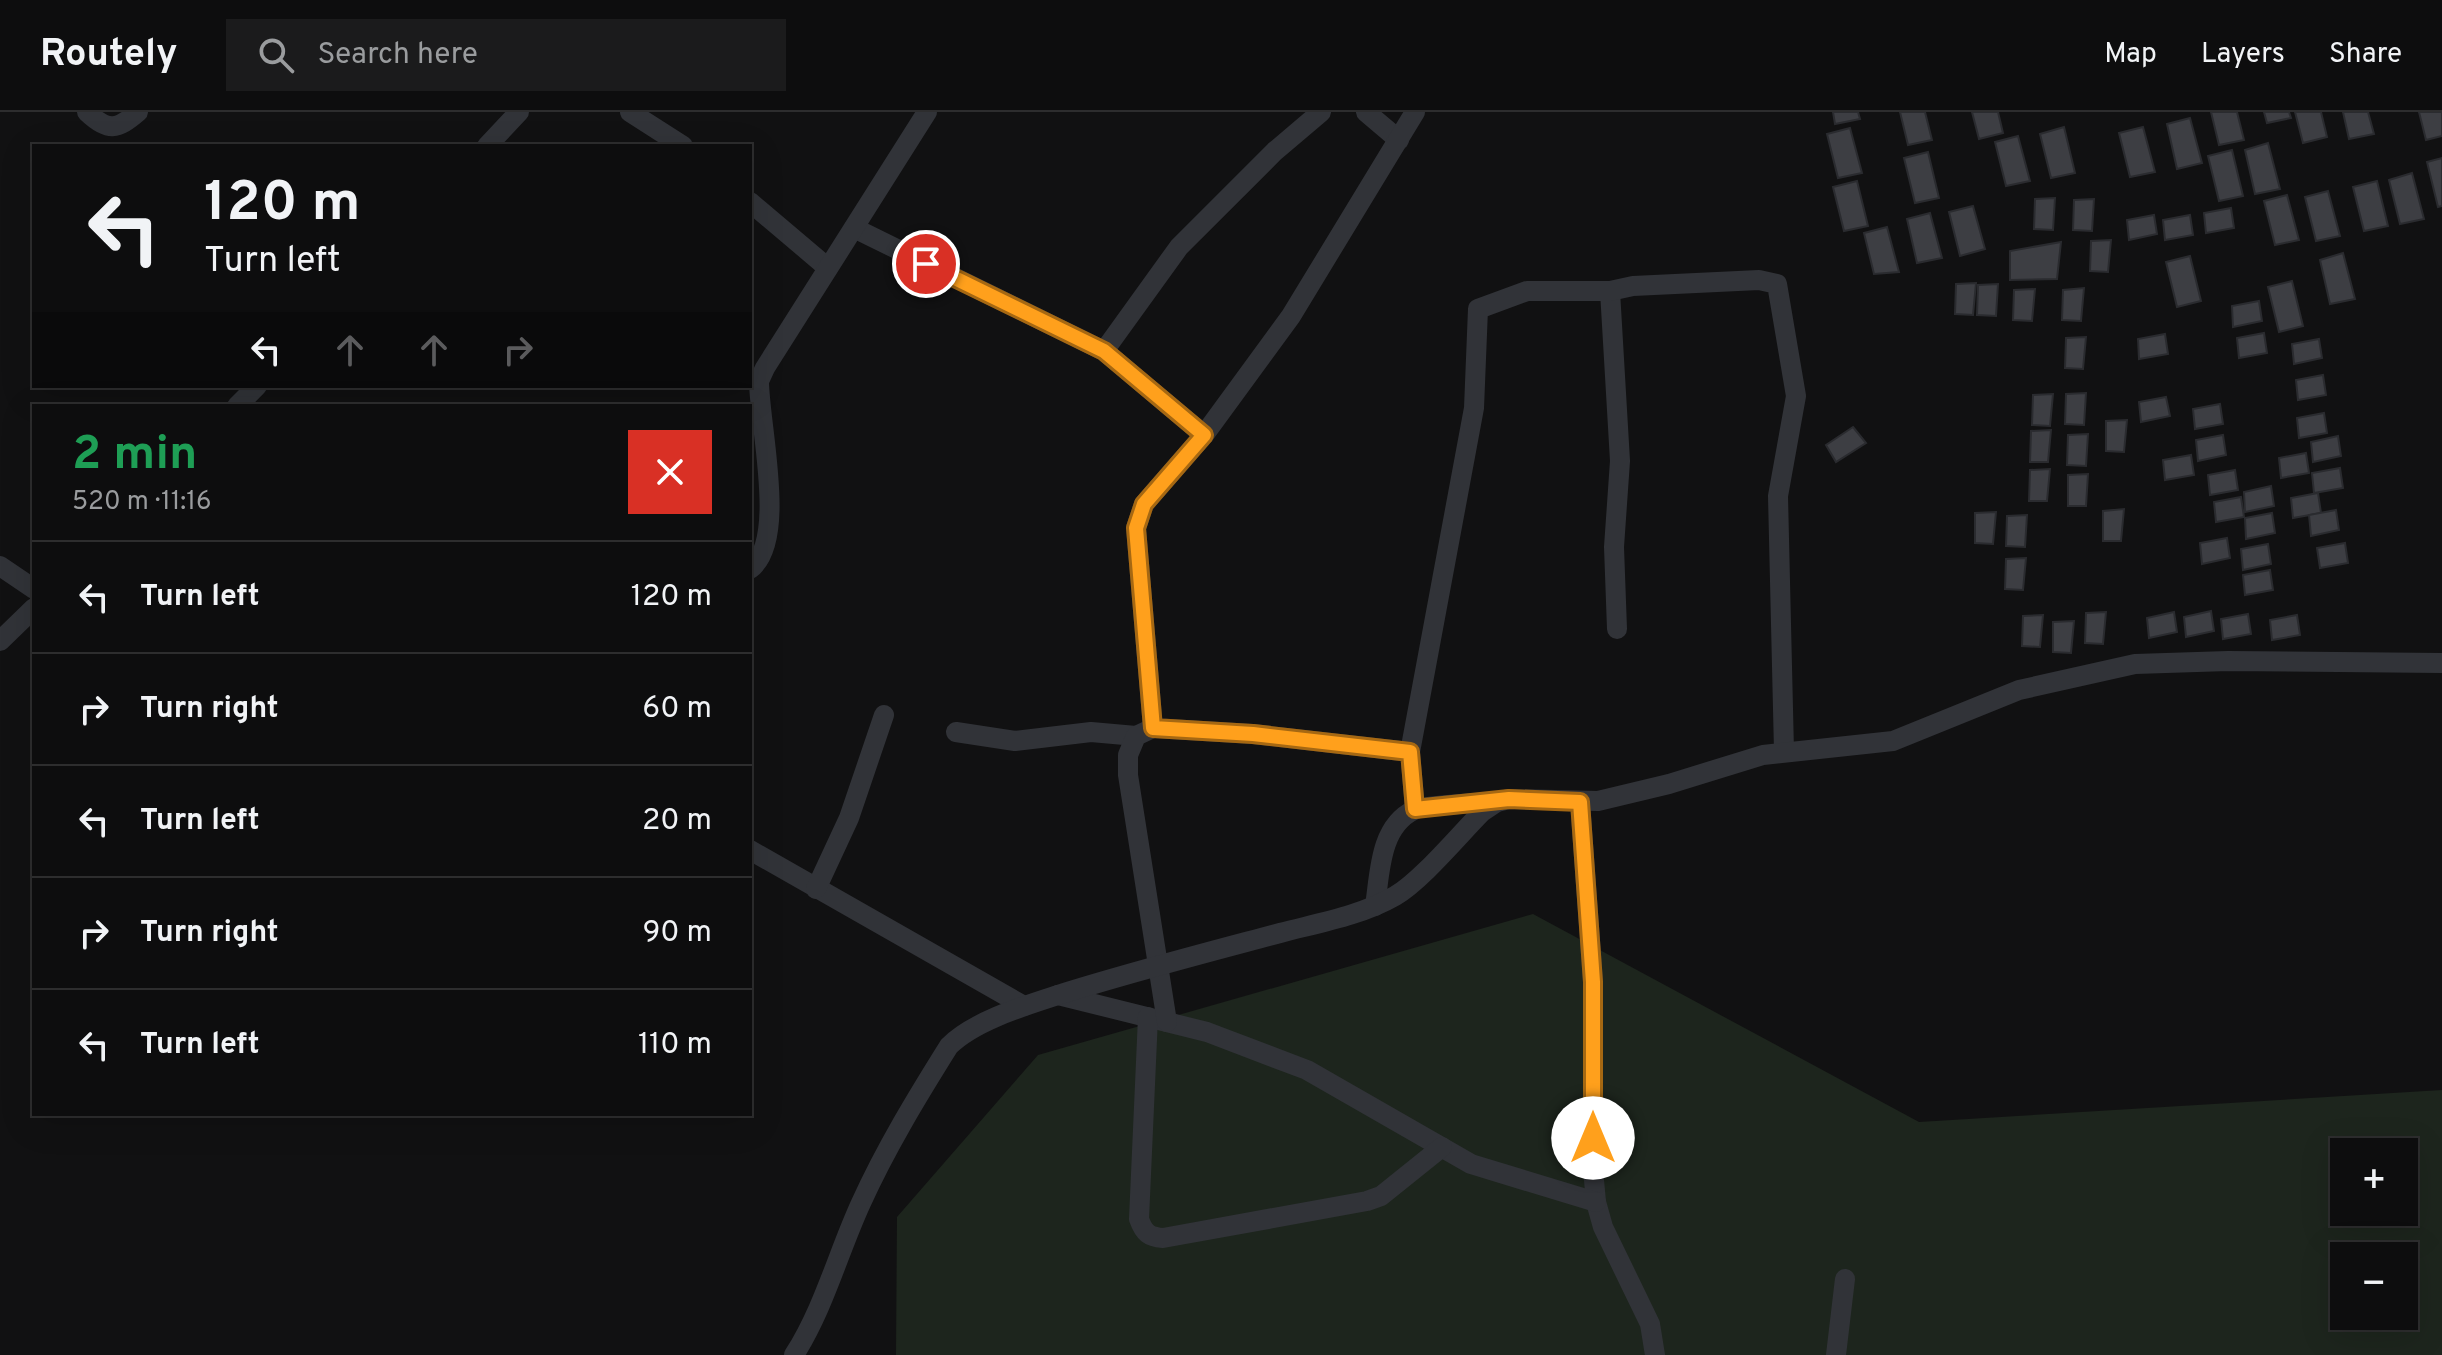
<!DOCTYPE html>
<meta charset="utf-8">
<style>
:root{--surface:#0d0d0e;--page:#1b1b1c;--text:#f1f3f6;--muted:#9a9c9e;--line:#2d2d2e}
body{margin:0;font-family:Overpass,sans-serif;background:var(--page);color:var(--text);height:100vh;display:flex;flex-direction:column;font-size:30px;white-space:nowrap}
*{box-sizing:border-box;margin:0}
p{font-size:26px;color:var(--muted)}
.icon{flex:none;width:44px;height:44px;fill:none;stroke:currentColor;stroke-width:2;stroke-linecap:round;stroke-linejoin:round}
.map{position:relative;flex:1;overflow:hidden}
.sheet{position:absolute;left:32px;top:292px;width:720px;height:712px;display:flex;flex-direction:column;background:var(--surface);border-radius:0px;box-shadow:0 8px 32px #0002,0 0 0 2px var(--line)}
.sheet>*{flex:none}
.banner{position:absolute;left:32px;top:32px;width:720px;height:244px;border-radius:0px;box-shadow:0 8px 32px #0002,0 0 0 2px var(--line);background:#0d0d0e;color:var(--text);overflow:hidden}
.buttons{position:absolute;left:2330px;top:1026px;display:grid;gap:16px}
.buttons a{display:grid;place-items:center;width:88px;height:88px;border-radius:0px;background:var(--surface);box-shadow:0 8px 32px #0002,0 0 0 2px var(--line);font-size:40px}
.pin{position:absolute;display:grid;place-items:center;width:68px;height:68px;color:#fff;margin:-34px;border:4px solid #fff;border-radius:50%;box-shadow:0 2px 8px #0007}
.me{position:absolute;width:88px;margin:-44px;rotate:0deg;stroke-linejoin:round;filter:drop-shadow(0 0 6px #0008)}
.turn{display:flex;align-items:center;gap:28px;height:168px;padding:0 40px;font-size:36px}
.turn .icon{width:104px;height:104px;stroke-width:2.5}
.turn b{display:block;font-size:56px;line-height:68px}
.lanes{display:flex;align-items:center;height:76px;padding:0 40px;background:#0003;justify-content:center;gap:40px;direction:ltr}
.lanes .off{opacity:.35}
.round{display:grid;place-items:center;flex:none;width:84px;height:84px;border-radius:0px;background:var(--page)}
.summary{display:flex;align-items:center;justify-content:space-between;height:136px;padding:0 40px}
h1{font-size:48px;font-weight:700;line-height:60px;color:#1e9e55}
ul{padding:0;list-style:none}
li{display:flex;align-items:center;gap:24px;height:112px;padding:0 40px;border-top:2px solid var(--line)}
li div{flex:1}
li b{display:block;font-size:30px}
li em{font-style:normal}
header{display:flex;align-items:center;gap:48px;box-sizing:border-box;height:112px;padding:0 40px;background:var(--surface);border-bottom:2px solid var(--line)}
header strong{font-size:38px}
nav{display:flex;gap:44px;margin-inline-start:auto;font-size:28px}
.search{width:560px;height:72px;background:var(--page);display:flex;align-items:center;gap:20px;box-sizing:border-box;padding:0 28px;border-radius:0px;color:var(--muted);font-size:30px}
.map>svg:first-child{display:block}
.green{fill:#1d251d;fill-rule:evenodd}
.building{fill:#3d3e43;stroke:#2a2b2f;stroke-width:2}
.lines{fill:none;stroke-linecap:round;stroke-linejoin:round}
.minor{stroke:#313338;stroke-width:20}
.route-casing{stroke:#a66812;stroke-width:20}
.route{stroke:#ffa01c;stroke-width:14}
</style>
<header>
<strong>Routely</strong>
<div class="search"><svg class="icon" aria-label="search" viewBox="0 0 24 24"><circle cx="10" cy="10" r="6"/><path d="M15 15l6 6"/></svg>Search here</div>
<nav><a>Map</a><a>Layers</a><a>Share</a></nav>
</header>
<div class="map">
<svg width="2442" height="1243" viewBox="0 0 2442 1243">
<rect width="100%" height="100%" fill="#111112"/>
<path class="green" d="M1533,802L1919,1010L2442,978V1243H896L897,1105L1038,943ZM2344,1040H2404V1100H2344ZM2344,1144H2404V1204H2344Z"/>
<g class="building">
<path d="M1833,0H1858L1860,7L1835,12Z"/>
<path d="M1900,0H1925L1932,28L1908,33Z"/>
<path d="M1972,0H1998L2003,21L1979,27Z"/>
<path d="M2211,0H2237L2244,28L2219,33Z"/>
<path d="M2264,0H2289L2291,6L2267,11Z"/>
<path d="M2295,0H2321L2327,25L2303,31Z"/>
<path d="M2343,0H2368L2374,22L2349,27Z"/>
<path d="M2419,0H2442V24L2426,28Z"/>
<path d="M2190,6L2202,51L2177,57L2167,12Z"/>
<path d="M2064,15L2075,61L2051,66L2040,22Z"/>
<path d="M2143,15L2155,60L2130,65L2119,21Z"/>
<path d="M1850,16L1862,61L1838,66L1827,22Z"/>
<path d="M2018,24L2030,69L2006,74L1995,30Z"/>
<path d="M2268,31L2280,77L2255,82L2245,38Z"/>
<path d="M2232,38L2243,84L2219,89L2208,44Z"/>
<path d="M1928,40L1939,86L1915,91L1904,46Z"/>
<path d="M2442,46V94L2438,95L2427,50Z"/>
<path d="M2412,61L2424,107L2400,112L2389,68Z"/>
<path d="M1857,69L1868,114L1844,119L1833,75Z"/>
<path d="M2377,69L2388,114L2364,119L2353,75Z"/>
<path d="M2328,79L2340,124L2316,129L2305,85Z"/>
<path d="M2287,83L2299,128L2275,133L2264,89Z"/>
<path d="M2055,86L2053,118L2034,117L2035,87Z"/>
<path d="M2094,87L2092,119L2073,118L2074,88Z"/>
<path d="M1973,94L1985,137L1960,144L1949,100Z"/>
<path d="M2231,96L2234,116L2206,121L2204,101Z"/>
<path d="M1930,101L1942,146L1917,151L1907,107Z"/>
<path d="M2154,103L2157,122L2129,128L2127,108Z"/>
<path d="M2190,103L2193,123L2165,128L2163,108Z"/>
<path d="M1887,115L1899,160L1874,162L1864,121Z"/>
<path d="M2111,128L2108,160L2090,159L2091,129Z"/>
<path d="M2061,130L2057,167L2010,168V139Z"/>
<path d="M2343,141L2355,187L2330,192L2320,148Z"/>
<path d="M2190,144L2201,189L2177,195L2166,150Z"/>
<path d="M2292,169L2303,214L2279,220L2268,175Z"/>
<path d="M1976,171L1973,203L1955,202L1956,172Z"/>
<path d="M1998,172L1996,204L1977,203L1978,173Z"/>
<path d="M2084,176L2081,209L2062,208L2063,178Z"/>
<path d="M2035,177L2032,209L2013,208L2014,178Z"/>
<path d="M2259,189L2262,209L2233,215L2232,194Z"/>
<path d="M2264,221L2267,241L2239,246L2237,226Z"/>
<path d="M2165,222L2168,242L2139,247L2138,227Z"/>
<path d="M2086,225L2083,257L2065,256L2066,226Z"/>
<path d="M2319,227L2322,246L2294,252L2292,232Z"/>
<path d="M2323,263L2326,283L2298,288L2296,268Z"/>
<path d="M2086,281L2084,313L2065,312L2066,282Z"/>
<path d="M2053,282L2050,314L2032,313L2033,283Z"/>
<path d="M2166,285L2170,304L2141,310L2139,290Z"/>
<path d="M2220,292L2223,312L2195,317L2193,297Z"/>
<path d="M2324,301L2327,321L2299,326L2297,306Z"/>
<path d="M2127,308L2124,340L2106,339V309Z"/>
<path d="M1853,315L1866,331L1836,350L1826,333Z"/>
<path d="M2051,318L2048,350H2030L2031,319Z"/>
<path d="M2088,322L2086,354L2067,353L2068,323Z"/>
<path d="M2223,323L2226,343L2198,349L2196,328Z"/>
<path d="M2338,324L2341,344L2313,350L2311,330Z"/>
<path d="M2306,341L2309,361L2281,366L2279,346Z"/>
<path d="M2191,343L2194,363L2165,368L2163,348Z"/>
<path d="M2340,356L2343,376L2314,381L2312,361Z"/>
<path d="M2050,357L2047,389H2029L2030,358Z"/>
<path d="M2235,358L2238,378L2210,383L2208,363Z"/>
<path d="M2088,362L2086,394H2068V363Z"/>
<path d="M2271,374L2274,394L2245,400L2244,380Z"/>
<path d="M2318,381L2321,401L2293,406L2291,386Z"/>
<path d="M2241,385L2244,405L2216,410L2214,390Z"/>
<path d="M2124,397L2121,429H2103V399Z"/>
<path d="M2336,398L2339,418L2311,424L2309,403Z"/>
<path d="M1996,400L1993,432L1975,431V401Z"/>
<path d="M2272,401L2275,421L2246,427L2245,406Z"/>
<path d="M2027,403L2025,435L2006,434L2007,404Z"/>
<path d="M2227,426L2230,446L2202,452L2200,431Z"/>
<path d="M2345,431L2348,451L2320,456L2317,436Z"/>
<path d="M2268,432L2271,452L2243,458L2241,437Z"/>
<path d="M2026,446L2023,478L2005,477L2006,447Z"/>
<path d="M2270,458L2273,478L2245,483L2243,463Z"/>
<path d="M2211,499L2214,519L2186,525L2184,505Z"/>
<path d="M2106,500L2103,532L2085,531L2086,501Z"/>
<path d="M2174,500L2177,520L2149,526L2147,506Z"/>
<path d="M2248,502L2251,522L2223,527L2221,507Z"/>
<path d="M2043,503L2040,535L2022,534L2023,504Z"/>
<path d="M2297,503L2300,523L2272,528L2270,508Z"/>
<path d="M2074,509L2071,541L2053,540V510Z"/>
</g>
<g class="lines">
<g class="minor">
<path d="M87,0C108,20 117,18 138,0"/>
<path d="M630,0L683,34"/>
<path d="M1366,0L1399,28"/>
<path d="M487,34L519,0"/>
<path d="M750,90L828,156"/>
<path d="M854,116L1104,239L1204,323"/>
<path d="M1610,179L1620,349L1614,435L1617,517"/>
<path d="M1104,239L1179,135L1275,39L1321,0"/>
<path d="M237,294L257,274"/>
<path d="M0,454L34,477"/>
<path d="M750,457C788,429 759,313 759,269L765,256L927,0"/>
<path d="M0,529L34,496"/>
<path d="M1153,616L1253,622L1410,640"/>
<path d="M956,620L1015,629L1091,620L1136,624"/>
<path d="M1580,690L1593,870V1057L1596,1090L1603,1115L1650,1212L1655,1243"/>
<path d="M1415,697L1410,640L1474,296L1478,197L1527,179H1610L1633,174L1759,168L1777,172L1796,284L1778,384L1784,639"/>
<path d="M750,738L1024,894"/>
<path d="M816,777L849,706L884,603"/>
<path d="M1375,794C1380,762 1379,715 1414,698C1424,693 1481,691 1497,690"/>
<path d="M1058,883L1207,920L1307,958L1471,1052L1596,1090"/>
<path d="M1148,905L1139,1107C1144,1121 1149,1125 1163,1126L1367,1089L1381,1084L1442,1035"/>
<path d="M1167,910L1128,663V643L1136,624L1153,616L1136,416L1144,392L1204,323L1291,204L1415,0"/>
<path d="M794,1243C824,1196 838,1141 861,1091C886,1036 917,985 949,934C974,909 1024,894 1058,883C1131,860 1205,841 1280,821C1318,811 1360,804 1395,784C1421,769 1459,723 1482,700L1497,690L1509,687L1598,689L1669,672L1763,643L1893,629L2019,578L2135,552L2228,549L2442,551"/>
<path d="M1836,1243L1845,1167"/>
</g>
</g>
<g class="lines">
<defs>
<path id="route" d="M926,152L1104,239L1204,323L1144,392L1136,416L1153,616L1253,622L1410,640L1415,697L1509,687L1580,690L1593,870V1026"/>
</defs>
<use href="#route" class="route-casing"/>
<use href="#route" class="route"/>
</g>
</svg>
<div class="buttons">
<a>+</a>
<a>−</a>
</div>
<div class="pin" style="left:926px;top:152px;background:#d93025"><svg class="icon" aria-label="arrive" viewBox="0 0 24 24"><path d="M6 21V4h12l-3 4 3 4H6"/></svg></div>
<svg class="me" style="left:1593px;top:1026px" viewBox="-20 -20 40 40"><circle r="19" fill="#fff"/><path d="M0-13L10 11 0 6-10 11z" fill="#ffa01c"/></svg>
<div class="banner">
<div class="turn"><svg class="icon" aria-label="left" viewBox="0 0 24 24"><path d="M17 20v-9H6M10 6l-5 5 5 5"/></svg><div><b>120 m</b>Turn left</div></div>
<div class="lanes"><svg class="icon" aria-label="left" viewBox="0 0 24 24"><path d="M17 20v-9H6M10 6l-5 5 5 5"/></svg><svg class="icon off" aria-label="ahead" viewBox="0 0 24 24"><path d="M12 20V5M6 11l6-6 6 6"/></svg><svg class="icon off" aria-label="ahead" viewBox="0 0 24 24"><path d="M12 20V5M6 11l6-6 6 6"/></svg><svg class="icon off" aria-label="right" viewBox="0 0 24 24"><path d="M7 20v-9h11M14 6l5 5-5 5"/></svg></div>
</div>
<section class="sheet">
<div class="summary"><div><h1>2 min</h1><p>520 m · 11:16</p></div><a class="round" style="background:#d93025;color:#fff"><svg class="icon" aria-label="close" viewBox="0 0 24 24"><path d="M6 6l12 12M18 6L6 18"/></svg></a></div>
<ul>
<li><svg class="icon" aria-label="left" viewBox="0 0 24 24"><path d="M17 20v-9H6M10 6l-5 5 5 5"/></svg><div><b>Turn left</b></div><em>120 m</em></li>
<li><svg class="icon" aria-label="right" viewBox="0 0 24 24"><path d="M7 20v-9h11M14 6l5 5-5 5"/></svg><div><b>Turn right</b></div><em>60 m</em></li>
<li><svg class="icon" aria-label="left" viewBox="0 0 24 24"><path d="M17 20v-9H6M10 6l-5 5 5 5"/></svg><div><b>Turn left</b></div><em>20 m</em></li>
<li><svg class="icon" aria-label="right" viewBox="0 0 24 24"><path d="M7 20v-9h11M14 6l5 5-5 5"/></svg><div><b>Turn right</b></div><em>90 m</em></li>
<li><svg class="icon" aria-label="left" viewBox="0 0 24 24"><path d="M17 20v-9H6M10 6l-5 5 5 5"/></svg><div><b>Turn left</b></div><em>110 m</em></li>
</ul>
</section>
</div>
